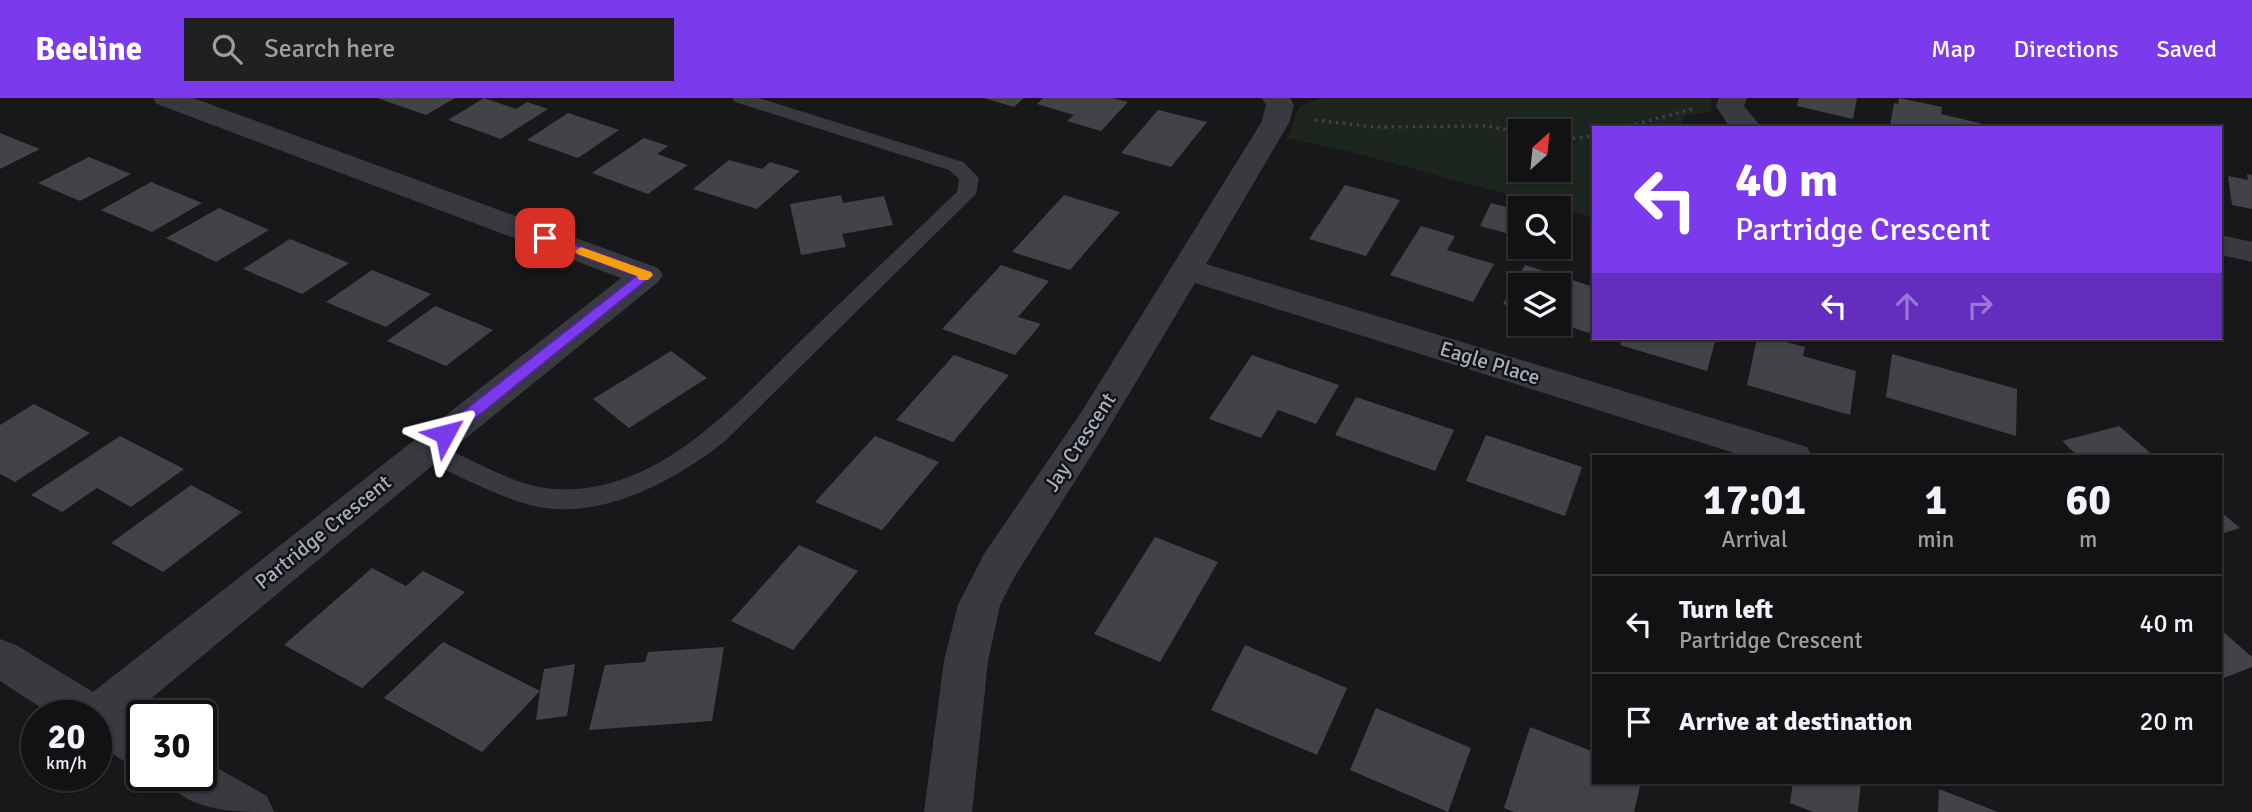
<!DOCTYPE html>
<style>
:root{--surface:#121214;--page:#1f2022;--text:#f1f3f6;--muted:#9c9ea0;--line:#313234;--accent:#7c3aed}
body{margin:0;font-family:Signika,sans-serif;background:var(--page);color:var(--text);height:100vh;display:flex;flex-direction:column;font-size:26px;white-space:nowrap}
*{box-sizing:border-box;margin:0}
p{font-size:23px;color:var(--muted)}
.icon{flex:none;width:38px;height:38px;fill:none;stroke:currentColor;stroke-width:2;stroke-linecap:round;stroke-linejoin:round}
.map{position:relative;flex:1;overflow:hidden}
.side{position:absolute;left:1592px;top:357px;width:630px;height:329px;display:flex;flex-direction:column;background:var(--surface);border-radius:0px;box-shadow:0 2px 5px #0004,0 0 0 2px var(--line)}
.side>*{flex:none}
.top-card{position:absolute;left:1592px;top:28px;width:630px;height:214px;border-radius:0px;box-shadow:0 2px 5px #0004,0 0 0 2px var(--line);background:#7c3aed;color:#fff;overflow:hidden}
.needle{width:46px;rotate:27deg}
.controls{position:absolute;left:1508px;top:21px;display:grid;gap:14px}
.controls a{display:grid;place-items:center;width:63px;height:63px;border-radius:0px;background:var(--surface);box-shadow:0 2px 5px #0004,0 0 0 2px var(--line);font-size:35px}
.speed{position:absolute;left:21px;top:602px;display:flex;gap:14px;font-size:35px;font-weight:700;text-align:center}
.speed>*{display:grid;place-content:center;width:91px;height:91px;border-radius:50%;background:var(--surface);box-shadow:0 2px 5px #0004,0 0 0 2px var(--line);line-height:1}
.speed small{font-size:18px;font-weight:400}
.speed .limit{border:4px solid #111;border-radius:10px;background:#fff;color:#111}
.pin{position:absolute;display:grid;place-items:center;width:60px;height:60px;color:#fff;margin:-30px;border-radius:14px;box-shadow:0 4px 10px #0006}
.me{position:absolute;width:77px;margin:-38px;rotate:52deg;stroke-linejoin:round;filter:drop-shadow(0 0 5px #0008)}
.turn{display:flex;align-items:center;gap:24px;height:147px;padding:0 28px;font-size:32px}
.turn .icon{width:91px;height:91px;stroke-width:2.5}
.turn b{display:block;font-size:49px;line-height:60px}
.lanes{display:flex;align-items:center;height:66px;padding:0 28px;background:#0003;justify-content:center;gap:35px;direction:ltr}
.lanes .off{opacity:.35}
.eta{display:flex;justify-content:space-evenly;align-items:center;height:119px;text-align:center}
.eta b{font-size:42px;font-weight:800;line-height:49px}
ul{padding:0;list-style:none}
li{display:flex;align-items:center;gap:21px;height:98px;padding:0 28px;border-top:2px solid var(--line)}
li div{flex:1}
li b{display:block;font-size:26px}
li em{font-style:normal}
header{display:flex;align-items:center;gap:42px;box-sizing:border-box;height:98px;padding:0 35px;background:var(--accent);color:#fff}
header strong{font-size:33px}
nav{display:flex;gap:38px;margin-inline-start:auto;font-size:24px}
.search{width:490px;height:63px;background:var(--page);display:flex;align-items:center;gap:18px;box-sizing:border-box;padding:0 24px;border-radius:0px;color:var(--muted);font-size:26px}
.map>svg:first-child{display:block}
.green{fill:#1d261e;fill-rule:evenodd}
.building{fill:#424347}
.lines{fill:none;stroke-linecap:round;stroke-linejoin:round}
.path{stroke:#3e4147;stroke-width:3.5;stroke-dasharray:2.5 4.5;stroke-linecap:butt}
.service{fill:#383a40;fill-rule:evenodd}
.minor{fill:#383a40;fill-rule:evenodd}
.route{fill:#7c3aed;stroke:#51269a;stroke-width:2}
.slow{fill:#f59e0b}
.labels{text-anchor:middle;stroke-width:5;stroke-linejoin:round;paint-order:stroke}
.street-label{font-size:21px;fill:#a9aebb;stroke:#131315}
</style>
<header>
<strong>Beeline</strong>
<div class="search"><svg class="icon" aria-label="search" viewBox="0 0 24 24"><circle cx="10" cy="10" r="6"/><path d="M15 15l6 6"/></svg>Search here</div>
<nav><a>Map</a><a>Directions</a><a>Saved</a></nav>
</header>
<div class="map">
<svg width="2252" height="714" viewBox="0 0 2252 714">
<rect width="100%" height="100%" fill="#18181a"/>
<path class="green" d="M1322,0H1711V13L1685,18L1680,30H1594V120L1352,54L1287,40L1300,8ZM1521,33H1559V72H1521Z"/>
<g class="building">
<path d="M377,0H455L426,17Z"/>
<path d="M484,0L516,11L527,4L548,11L501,41L448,22Z"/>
<path d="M984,0H1024L1014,9Z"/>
<path d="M1043,0H1112L1128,4L1101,33L1067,23L1074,17L1037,6Z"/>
<path d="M1799,0H1857L1853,21L1797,8Z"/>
<path d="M1899,0L1942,9L1941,16L1983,26L1982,30L1890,28L1894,5L1898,6Z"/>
<path d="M1158,12L1207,24L1171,69L1121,55Z"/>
<path d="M568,15L619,32L578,60L527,42Z"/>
<path d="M0,35L40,51L0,71Z"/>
<path d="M644,40L668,48L657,56L688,67L648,96L592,75Z"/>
<path d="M89,59L131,76L80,103L38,85Z"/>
<path d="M729,62L762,71L770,64L800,73L757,111L693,91Z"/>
<path d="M2247,76L2252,77V111L2232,107L2228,78L2248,82Z"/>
<path d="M151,84L202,105L152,134L101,112Z"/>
<path d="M1345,87L1400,102L1366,158L1309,141Z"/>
<path d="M841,97L843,105L884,98L893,127L842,136L846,149L801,157L790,106Z"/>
<path d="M1064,97L1120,114L1070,172L1012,154Z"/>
<path d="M1491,105L1521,113V120L1513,137L1480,128Z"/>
<path d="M219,110L269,132L216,164L166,140Z"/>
<path d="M1421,128L1455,138L1447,152L1494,166L1473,204L1390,177Z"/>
<path d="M290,141L349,165L302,196L243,171Z"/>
<path d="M1001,167L1049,183L1018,219L1041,226L1015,257L942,231Z"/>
<path d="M1525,167L1594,189V224L1589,235L1559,225V187H1521V212L1503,206Z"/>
<path d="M372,172L431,196L386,229L326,204Z"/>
<path d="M435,208L493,232L446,268L387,243Z"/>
<path d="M1622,240H1716L1707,273L1620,247Z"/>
<path d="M1757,240H1771L1805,249L1803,258L1856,273L1850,317L1747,287Z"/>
<path d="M671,253L707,280L629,330L593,301Z"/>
<path d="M1892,256L2017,291L2016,338L1886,299Z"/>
<path d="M954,257L1009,277L953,344L896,322Z"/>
<path d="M1252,257L1339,287L1316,326L1278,312L1261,340L1209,321Z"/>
<path d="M1356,299L1454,332L1435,373L1335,337Z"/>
<path d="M34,306L90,335L15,384L0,376V327Z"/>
<path d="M2119,328L2155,359H2079L2062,343Z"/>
<path d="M1486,337L1582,369L1565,418L1466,383Z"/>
<path d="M120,338L184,371L131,409L97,390L62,414L31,397Z"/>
<path d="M875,338L939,364L882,432L815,404Z"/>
<path d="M191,387L242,414L163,474L111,445Z"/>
<path d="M2221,414L2240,430L2221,436Z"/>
<path d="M1155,439L1218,464L1160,564L1094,536Z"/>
<path d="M799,447L858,473L793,552L731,523Z"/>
<path d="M372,470L406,488L423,473L465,494L362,590L284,547Z"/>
<path d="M2221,532L2252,559V569L2221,581Z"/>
<path d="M443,544L540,593L544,571L575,566L567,618L536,622L540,593L482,654L384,600Z"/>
<path d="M1245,547L1347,590L1317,657L1211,612Z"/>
<path d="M724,549L712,623L589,632L605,567L645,564L648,554Z"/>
<path d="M1376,610L1471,650L1448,714L1350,672Z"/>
<path d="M1530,629L1594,654V684H1641L1634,714H1514L1504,710Z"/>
<path d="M1793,684H1861L1858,714H1813L1790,705Z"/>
<path d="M1939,691L1998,714H1938Z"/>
</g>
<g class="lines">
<g class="path">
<path d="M1315,22L1375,29L1487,28L1521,34"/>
<path d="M1622,30L1696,10"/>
<path d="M1559,42L1594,38"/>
</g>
<path class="service" d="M732,0H759L963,64L979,80L976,96L724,344C673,384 597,425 530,407C493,397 452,374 416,358L413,352L416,346L425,343C468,356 509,388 554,391C663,398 743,297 814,230C861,185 909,140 957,94L959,81L949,72L735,4Z"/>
<g class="minor">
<path d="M153,0H193L658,170L663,177L658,184L439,362L131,617L142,624V670L125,664L96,645V618H54L0,583V541L16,547L93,594L621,180L157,6Z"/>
<path d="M1262,0H1290L1294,7L1289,25L1206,166L1807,349L1812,359H1747L1195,185L1108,331L1015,478L1000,507L988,563L972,714H924L944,563L958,507L984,456L1082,313L1261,25L1266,7Z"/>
<path d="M1719,0H1747L1744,8L1762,30H1730L1716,8Z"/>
<path d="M2221,137L2252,144V164L2221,157Z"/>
<path d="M201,661L267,698L274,714C233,714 184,714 163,677H201Z"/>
</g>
</g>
<path class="route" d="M545,136L651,174L653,177L451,340H439L437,336L439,332L636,178L541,143V137Z"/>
<path class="slow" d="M581,149L651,174L653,177L648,182H639L637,178L577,156L575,153Z"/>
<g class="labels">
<g class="street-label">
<text transform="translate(1490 265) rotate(17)" y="7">Eagle Place</text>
<text transform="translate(1080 344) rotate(-57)" y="7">Jay Crescent</text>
<text transform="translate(323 434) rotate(-39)" y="7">Partridge Crescent</text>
</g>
</g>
</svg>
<div class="controls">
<a><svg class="needle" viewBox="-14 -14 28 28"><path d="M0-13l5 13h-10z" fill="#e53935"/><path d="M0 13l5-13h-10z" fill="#9c9ea0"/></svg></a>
<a><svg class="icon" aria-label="search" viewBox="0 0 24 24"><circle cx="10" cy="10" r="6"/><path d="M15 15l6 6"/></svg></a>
<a><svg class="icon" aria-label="layers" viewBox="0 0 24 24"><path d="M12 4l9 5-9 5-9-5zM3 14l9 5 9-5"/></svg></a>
</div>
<div class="speed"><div>20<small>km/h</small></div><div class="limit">30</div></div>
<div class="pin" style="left:545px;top:140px;background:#d93025"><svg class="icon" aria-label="arrive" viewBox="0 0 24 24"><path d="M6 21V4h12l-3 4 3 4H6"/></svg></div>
<svg class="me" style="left:445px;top:336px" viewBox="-20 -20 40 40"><path d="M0-17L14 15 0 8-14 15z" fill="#7c3aed" stroke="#fff" stroke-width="4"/></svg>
<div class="top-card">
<div class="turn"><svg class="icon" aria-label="left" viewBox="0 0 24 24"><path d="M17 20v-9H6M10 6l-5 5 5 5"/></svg><div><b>40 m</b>Partridge Crescent</div></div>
<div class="lanes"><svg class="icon" aria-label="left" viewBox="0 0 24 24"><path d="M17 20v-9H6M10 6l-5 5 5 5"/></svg><svg class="icon off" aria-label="ahead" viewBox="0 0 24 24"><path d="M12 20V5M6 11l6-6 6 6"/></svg><svg class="icon off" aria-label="right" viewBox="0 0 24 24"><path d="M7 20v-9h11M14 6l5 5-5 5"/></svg></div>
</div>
<section class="side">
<div class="eta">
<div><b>17:01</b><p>Arrival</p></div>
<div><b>1</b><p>min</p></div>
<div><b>60</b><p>m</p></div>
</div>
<ul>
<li><svg class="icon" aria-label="left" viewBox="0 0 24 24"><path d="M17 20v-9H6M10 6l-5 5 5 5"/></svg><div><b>Turn left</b><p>Partridge Crescent</p></div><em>40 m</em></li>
<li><svg class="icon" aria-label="arrive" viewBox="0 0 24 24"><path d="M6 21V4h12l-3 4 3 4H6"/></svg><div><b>Arrive at destination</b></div><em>20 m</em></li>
</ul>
</section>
</div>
